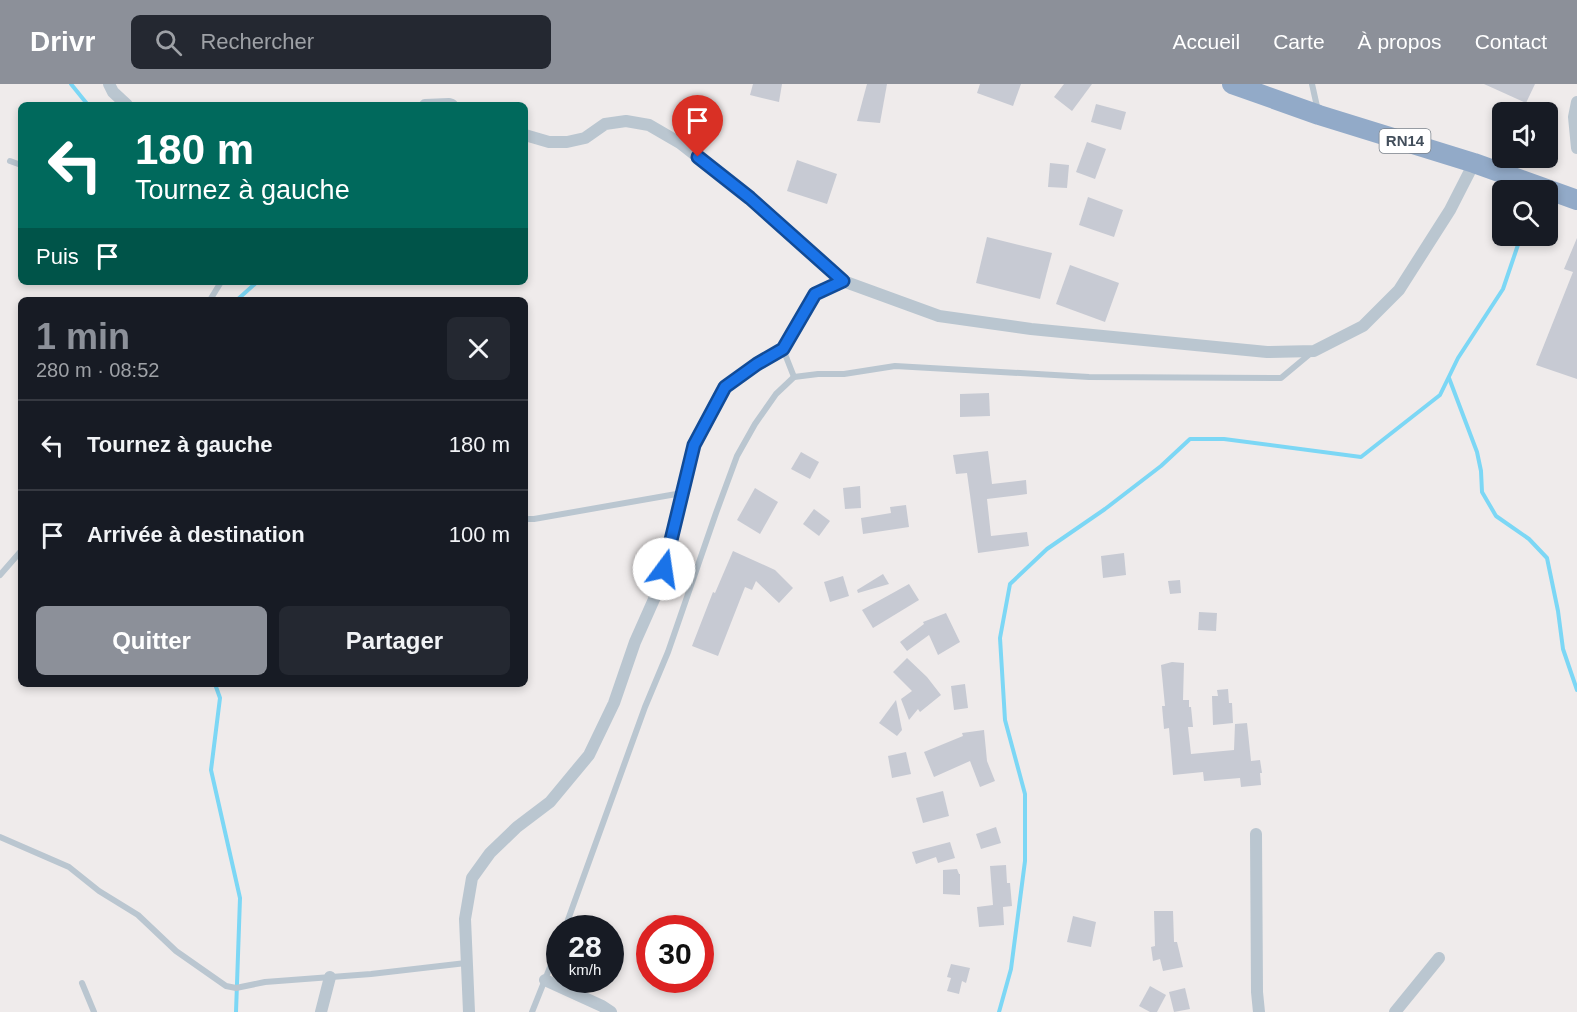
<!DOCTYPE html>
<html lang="fr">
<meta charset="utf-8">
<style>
:root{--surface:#171b24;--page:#242831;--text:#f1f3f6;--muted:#9ea1a6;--line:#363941;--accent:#8c9099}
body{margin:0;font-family:Helvetica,sans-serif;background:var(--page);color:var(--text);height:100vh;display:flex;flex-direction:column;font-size:22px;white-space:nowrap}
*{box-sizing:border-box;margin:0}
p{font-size:20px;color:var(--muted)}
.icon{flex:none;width:33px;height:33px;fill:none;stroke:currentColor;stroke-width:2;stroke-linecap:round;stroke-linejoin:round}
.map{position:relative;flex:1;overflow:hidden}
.drawer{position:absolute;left:18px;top:213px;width:510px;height:390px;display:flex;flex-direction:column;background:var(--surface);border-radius:9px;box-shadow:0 3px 9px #0003}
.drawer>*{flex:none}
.hud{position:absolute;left:18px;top:18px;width:510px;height:183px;border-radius:9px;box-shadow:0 3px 9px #0003;background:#00695c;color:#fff;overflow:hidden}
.fabs{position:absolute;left:1492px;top:18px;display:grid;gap:12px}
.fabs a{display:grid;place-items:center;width:66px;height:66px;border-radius:9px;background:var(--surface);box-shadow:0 3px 9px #0003;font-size:30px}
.speed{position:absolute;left:546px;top:831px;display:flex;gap:12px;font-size:30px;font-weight:700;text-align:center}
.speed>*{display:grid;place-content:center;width:78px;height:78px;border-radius:50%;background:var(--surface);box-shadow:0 3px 9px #0003;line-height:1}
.speed small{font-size:15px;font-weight:400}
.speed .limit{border:9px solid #d22;background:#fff;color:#111}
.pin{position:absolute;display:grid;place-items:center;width:51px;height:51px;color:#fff;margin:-62px -26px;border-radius:50% 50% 50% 0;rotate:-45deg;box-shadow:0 0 6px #0007}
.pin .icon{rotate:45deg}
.me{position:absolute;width:66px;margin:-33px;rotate:14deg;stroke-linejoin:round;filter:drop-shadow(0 0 4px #0008)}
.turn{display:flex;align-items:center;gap:21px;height:126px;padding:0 18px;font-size:27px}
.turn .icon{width:78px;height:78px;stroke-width:2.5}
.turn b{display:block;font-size:42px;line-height:51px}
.then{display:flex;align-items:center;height:57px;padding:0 18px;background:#0003;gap:12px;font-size:22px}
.round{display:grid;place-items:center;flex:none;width:63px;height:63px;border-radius:9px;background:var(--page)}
.summary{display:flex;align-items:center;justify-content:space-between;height:102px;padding:0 18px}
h1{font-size:36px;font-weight:800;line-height:45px;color:var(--accent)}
.button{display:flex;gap:12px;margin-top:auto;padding:12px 18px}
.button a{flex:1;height:69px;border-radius:9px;background:var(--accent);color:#fff;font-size:24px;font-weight:800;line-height:69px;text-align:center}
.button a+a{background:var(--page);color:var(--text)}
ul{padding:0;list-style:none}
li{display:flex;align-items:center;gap:18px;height:90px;padding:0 18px;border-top:2px solid var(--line)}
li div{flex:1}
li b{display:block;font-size:22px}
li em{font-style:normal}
header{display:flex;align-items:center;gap:36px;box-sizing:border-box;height:84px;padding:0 30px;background:var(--accent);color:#fff}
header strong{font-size:28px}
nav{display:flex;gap:33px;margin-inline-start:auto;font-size:21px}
.search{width:420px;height:54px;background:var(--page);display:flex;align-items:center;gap:15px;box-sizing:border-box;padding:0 21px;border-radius:9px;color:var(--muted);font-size:22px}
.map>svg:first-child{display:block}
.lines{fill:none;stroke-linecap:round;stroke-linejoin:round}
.stream{stroke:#7cd7f5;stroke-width:4}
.building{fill:#c7cad3}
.service{stroke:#bac6d0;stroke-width:6}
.minor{stroke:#bac6d0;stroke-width:12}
.trunk{stroke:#92aac8;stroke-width:20}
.route-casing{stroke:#114b97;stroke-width:15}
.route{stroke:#1a73e8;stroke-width:10}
.labels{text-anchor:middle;stroke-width:6;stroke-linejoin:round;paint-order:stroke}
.shield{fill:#fff;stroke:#7b838c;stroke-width:1.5}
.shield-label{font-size:15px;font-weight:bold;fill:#424e5b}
</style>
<header>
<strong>Drivr</strong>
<div class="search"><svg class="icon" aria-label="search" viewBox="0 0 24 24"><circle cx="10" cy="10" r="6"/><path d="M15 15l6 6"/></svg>Rechercher</div>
<nav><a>Accueil</a><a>Carte</a><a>À propos</a><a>Contact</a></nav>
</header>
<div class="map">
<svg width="1577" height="928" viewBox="0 0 1577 928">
<rect width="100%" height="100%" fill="#efebeb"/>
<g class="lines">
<g class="stream">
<path d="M71,0L88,21"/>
<path d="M237,216L257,198"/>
<path d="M1449,294L1477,368L1481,387L1482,408L1496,432L1529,455L1547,474L1558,527L1563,565L1577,606"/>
<path d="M215,600L220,614L211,686L240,814L236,928"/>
<path d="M999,928L1011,885L1025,777V710L1005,636L1000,554L1010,500L1047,465L1105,425L1161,382L1190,355H1224L1361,373L1440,311L1458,274L1503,205L1521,152"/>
</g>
</g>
<g class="building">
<path d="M753,0H782L779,18L750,11Z"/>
<path d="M867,0H887L880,39L857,37Z"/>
<path d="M980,0H1021L1013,22L977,9Z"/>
<path d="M1064,0H1092L1072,27L1054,13Z"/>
<path d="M1484,0H1535L1526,19Z"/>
<path d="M1096,20L1126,28L1121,46L1091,38Z"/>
<path d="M1087,58L1106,65L1095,95L1076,88Z"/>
<path d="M797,76L837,90L827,120L787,107Z"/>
<path d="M1050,79L1069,81L1067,104L1048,103Z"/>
<path d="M1088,113L1123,126L1114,153L1079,141Z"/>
<path d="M987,153L1052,169L1040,215L976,199Z"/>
<path d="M1577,154V295L1536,281L1573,188L1564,185Z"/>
<path d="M1070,181L1119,199L1105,238L1056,220Z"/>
<path d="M989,309L990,332L960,333V310Z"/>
<path d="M988,367L992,400L1026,396L1027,410L987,415L991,452L1027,448L1029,462L978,469L967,389L956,390L953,371Z"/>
<path d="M801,368L819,378L810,395L791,385Z"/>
<path d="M860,402L861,424L845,425L843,404Z"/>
<path d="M755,404L778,418L760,450L737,436Z"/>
<path d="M906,421L909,443L863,450L861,434L891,429L890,423Z"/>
<path d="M814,425L830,437L819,452L803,440Z"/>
<path d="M733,467L775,486L793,504L779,519L756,497L752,506L745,503L718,572L692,562L713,508L715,509Z"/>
<path d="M1124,469L1126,491L1103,494L1101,472Z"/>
<path d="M883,490L889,500L858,509L857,506Z"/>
<path d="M843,492L849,512L830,518L824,498Z"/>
<path d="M1180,496L1181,509L1170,510L1168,497Z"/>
<path d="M909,500L919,516L873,544L862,526Z"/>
<path d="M1199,528L1217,529L1216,547L1198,546Z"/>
<path d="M946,529L960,558L938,571L929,551L907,567L900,558L924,540L923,538Z"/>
<path d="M907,574L927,593L941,611L920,628L918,625L909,636L901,615L912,607L893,588Z"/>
<path d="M1172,578L1184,579L1183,616H1189V623H1191L1193,643H1188L1191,670L1234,666L1235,640L1247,639L1251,677L1260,676L1262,689H1260L1261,701L1241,703L1240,694L1204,697L1203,688L1173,691L1169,644L1164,645L1162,622H1165L1161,581Z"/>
<path d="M965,600L968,624L954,626L951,602Z"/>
<path d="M1228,605L1229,619H1232L1233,639L1213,641L1212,612H1218L1217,606Z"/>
<path d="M896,616L902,646L897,652L879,639Z"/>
<path d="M984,646L987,677L995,697L980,703L970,677L934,693L924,668L963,652L962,649Z"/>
<path d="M906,668L911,690L892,694L888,672Z"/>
<path d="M943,707L949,732L923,739L916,714Z"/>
<path d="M996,743L1001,759L981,765L976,750Z"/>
<path d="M950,758L955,774L938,779L936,773L916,780L912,768Z"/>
<path d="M1006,781L1007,799H1010L1012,822L1003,823L1004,841L979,843L977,823L993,821L990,782Z"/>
<path d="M957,785L959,790H960V811L943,810V786Z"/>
<path d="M1154,827H1173L1174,858H1177L1183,883L1163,887L1160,875L1153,877L1151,863L1155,862Z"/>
<path d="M1073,832L1096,838L1091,863L1067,858Z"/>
<path d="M951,880L970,884L966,899L962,897L959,910L947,907L951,894L947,893Z"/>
<path d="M1150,902L1166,911L1157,928H1150L1139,922Z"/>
<path d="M1185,904L1190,925L1174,928L1169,908Z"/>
</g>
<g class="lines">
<g class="service">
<path d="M1312,0L1318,27"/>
<path d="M10,77L21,81"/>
<path d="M210,216L221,198"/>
<path d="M783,265L794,293"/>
<path d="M525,435H534L682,409"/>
<path d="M0,491L21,467"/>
<path d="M0,753L69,783L99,807L138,831L176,867L226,902L236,904L265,898L371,890L466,879"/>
<path d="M565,844L645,623L668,568L716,429L737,372L755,340L776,310L794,293L818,290H844L895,282L1089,293L1281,294L1311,269"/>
<path d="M82,899L94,928"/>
<path d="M532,928L560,858"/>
</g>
<g class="minor">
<path d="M109,0L113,8L127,21"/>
<path d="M1577,18L1574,33L1577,64"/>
<path d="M425,21L449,20L452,21"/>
<path d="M525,51L549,58H567L585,54L605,40L626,37L649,41L680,59L750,114L843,197"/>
<path d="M1256,750L1257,908L1259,928"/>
<path d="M545,896L602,922L611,928"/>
<path d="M321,928L330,893"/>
<path d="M469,928L465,835L472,794L490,769L517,743L550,718L589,671L614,619L635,558L659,504L694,361L725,303L757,280L783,265L815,210L843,197L939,232L1031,245L1267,268L1314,267L1363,242L1399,206L1450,126L1474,79"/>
<path d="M1395,928L1439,874"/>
</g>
<path class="trunk" d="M1232,0L1319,31L1474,79L1577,116"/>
</g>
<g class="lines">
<defs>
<path id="route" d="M664,485L694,361L725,303L757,280L783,265L815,210L843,197L750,114L698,73"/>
</defs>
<use href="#route" class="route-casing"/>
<use href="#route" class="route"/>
</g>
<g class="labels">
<rect class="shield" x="1379.5" y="45" width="51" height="24" rx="4.5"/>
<g class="shield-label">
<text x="1405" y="62">RN14</text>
</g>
</g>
</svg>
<div class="fabs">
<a><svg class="icon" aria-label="sound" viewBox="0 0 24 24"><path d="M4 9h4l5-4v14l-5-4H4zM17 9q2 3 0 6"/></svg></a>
<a><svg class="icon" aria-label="search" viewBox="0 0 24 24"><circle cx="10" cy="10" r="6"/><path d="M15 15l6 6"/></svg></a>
</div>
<div class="speed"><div>28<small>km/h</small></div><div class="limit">30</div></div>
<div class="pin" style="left:698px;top:73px;background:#d93025"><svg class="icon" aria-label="arrive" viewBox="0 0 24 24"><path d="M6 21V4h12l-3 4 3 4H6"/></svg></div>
<svg class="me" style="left:664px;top:485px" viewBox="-20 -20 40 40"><circle r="19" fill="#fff"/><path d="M0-13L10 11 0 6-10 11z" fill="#1a73e8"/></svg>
<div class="hud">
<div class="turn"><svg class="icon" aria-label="left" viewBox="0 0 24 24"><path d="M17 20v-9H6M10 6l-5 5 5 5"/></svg><div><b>180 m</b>Tournez à gauche</div></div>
<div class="then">Puis<svg class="icon" aria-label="arrive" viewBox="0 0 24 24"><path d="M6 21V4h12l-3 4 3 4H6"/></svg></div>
</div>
<section class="drawer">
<div class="summary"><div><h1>1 min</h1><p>280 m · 08:52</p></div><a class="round"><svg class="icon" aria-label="close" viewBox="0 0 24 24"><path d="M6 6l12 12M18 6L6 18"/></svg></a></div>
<ul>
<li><svg class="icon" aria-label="left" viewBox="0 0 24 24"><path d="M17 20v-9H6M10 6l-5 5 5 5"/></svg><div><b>Tournez à gauche</b></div><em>180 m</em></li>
<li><svg class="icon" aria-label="arrive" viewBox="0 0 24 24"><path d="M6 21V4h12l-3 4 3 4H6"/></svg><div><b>Arrivée à destination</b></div><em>100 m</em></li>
</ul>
<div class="button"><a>Quitter</a><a>Partager</a></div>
</section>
</div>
